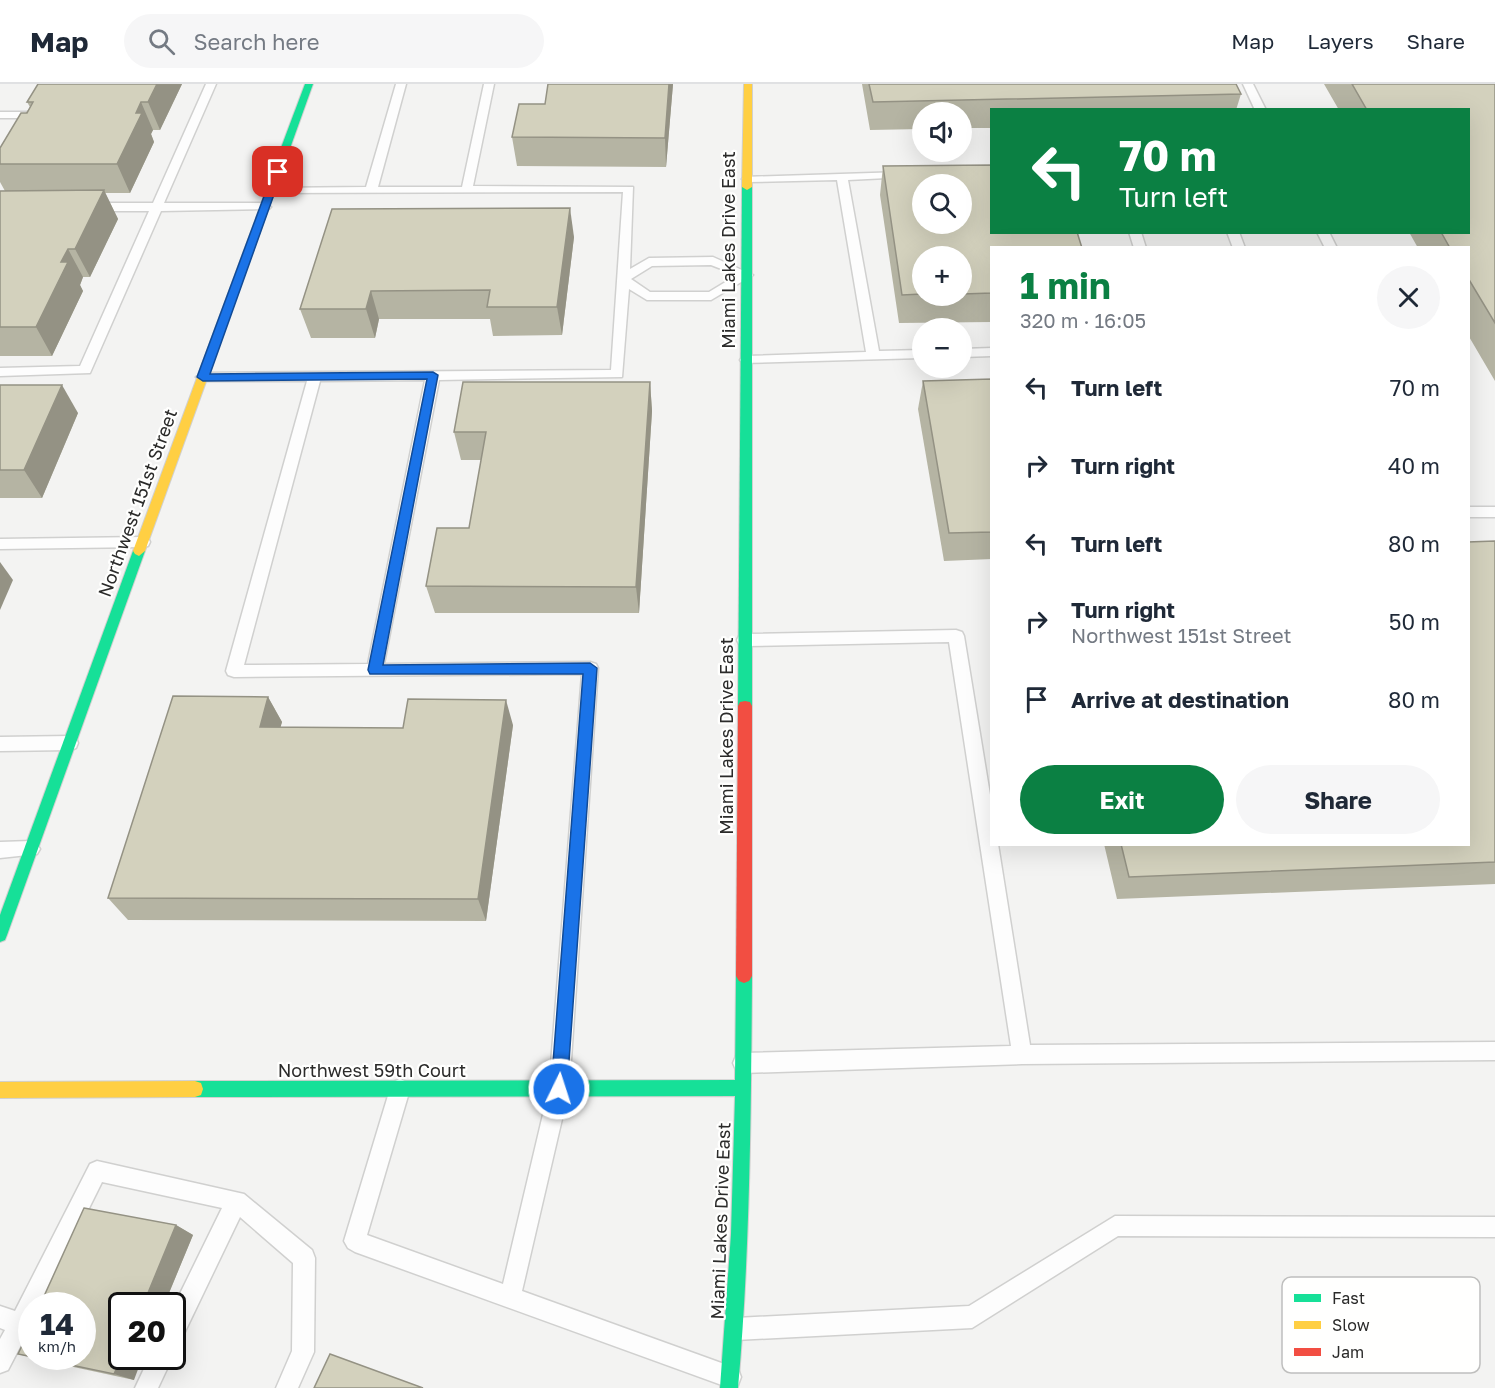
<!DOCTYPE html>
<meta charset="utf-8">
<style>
:root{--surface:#fff;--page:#f6f6f7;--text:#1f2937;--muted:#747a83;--line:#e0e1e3;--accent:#0b8043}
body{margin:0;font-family:"Golos Text",sans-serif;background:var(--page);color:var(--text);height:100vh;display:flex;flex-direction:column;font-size:22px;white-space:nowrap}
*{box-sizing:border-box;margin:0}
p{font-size:20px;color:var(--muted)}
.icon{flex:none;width:33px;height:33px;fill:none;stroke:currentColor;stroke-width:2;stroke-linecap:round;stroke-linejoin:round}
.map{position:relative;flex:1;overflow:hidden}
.drawer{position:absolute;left:990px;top:162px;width:480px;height:600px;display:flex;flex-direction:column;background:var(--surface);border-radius:0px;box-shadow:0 6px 24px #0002}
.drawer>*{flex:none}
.top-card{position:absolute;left:990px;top:24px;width:480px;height:126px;border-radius:0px;box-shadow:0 6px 24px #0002;background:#0b8043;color:#fff;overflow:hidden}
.fabs{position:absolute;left:912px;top:18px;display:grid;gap:12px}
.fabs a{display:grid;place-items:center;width:60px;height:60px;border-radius:50%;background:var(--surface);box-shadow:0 6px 24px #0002;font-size:30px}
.speed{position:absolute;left:18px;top:1208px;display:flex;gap:12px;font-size:30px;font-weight:700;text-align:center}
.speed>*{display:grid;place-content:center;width:78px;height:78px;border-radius:50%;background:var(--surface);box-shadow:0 6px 24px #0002;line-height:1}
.speed small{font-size:15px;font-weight:400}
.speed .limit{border:3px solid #111;border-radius:9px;background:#fff;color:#111}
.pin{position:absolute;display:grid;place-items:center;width:51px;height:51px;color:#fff;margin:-26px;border-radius:12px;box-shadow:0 3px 9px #0006}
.me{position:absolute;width:66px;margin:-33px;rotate:4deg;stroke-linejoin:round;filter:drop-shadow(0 0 4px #0008)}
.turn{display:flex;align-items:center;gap:21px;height:126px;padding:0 30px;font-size:27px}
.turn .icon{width:78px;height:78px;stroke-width:2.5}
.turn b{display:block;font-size:42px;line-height:51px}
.round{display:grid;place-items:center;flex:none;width:63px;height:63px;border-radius:32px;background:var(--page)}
.summary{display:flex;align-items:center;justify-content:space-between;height:102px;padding:0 30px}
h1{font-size:36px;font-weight:700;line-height:45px;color:var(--accent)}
.primary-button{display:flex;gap:12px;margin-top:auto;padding:12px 30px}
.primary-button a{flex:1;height:69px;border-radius:36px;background:var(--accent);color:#fff;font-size:24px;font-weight:700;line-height:69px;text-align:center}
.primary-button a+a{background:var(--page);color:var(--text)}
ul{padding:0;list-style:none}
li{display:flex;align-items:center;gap:18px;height:78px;padding:0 30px}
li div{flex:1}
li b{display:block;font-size:22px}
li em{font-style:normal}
header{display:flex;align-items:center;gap:36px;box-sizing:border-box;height:84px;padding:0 30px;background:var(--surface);border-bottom:2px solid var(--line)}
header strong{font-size:28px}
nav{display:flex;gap:33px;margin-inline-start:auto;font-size:21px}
.search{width:420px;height:54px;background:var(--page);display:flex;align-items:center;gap:15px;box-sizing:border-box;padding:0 21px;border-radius:33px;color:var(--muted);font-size:22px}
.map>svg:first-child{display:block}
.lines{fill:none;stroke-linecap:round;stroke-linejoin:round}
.lane-casing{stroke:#d0d0cf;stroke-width:3}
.fast-casing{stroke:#d0d0cf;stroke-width:2}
.slow-casing{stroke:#d0d0cf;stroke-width:2}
.jam-casing{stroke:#d0d0cf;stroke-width:2}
.lane{fill:#fdfdfd;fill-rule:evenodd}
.fast{fill:#16e098;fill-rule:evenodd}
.slow{fill:#ffcf43;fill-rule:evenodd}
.jam{fill:#f24e42;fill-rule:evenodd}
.wall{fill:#b5b4a3;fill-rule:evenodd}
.shaded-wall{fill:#949284}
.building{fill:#d3d1bd;stroke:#949284;stroke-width:1.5;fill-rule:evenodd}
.route{fill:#1a73e8;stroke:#114b97;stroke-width:1.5}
.labels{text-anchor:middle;stroke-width:4.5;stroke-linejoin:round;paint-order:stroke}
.street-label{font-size:18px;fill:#2b2b2a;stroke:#fffffe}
.key{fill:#fffffe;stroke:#bfbfbe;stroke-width:1.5}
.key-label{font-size:16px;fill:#2b2b2a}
</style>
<header>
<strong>Map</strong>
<div class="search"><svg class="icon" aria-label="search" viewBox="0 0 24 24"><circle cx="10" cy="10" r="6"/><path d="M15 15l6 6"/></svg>Search here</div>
<nav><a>Map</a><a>Layers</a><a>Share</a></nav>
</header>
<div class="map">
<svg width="1495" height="1304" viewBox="0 0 1495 1304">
<rect width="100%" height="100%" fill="#f3f3f2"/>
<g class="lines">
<defs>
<g id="lane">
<path d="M206,0H216L164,119H265L271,123L269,125L161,127L90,289L0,292V284L80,282L149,127H91L85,123L91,119H153Z"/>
<path d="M396,0H406L378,103H462L484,0H494L473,102L633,103L630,185L649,174L713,173L753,191L711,216H647L629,205L622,293L439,296L384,580L590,578L596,580L598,584L569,1005L522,1207L738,1285L741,1293L738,1301L730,1304L355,1168L348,1164L344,1157L390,1005L393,998L400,995L407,998L410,1005L367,1151L503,1200L549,1005L582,590L234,593L228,591L226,587L307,297H203L196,293L203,289L611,286L623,108L267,109V105L271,104L366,103ZM711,181L737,191L709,208H650L631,195L652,182ZM425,296L368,580L244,581L320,297Z"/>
<path d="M1243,0H1253L1266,26H1255Z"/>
<path d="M0,28H33L38,31L33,41L29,42L24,39L26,34H0Z"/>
<path d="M903,88L907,89V93L848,96L879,267L922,266V274L742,279L740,276L742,273L747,272L866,268L837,96L748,98L742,95L744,93Z"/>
<path d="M1129,148H1141L1146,164H1134Z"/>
<path d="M1227,148H1239L1245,164H1233Z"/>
<path d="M1317,148H1329L1337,164H1325Z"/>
<path d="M992,264V272L962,273V265Z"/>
<rect x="1468" y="423" width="27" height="10"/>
<path d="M143,453L148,454L150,458L148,462L143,463L0,465V455Z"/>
<path d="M956,546L962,548L964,552L992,723V760H998L1030,961L1495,958V976L1022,980L743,989L736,986L733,979L736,972L743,969L1011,962L949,558L745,562L739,560L737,556L739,552L745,550Z"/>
<path d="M70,652L76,654L78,659L76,664L70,666L0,667V653Z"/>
<path d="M31,757L37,760L40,765L37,770L0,774V758Z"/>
<path d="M97,1077L244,1110L312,1166L315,1174L314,1268L298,1304H276L292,1267L293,1179L240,1133L180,1258L172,1261V1226L222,1124L102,1098L41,1221H32V1240L8,1286L0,1289V1255L5,1246L0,1244V1222L15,1227L90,1080Z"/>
<path d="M1115,1132L1495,1133V1153L1118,1152L972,1244L736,1256L728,1253L725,1245L728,1237L736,1234L969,1222Z"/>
<path d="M172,1271L173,1272L158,1304H135L150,1272Z"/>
</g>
<g id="fast">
<path d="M305,0H313L274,109L266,111L264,109Z"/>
<path d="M747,100L752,103V622L750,626H740L738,622L742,103Z"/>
<path d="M139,462L145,467L7,851L5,856L0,858V831L133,467Z"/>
<path d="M744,885L749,887L752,892C751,1030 750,1167 738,1304H720L731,1150L735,1012L195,1013L189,1011L187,1005L189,999L195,997L735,996L736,892L739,887Z"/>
</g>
<g id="slow">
<path d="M744,0H752V103L747,106L742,103Z"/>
<path d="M266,107L274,109L145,467L139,472L135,470L133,467Z"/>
<path d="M195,997L201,999L203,1005L201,1011L195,1013L0,1014V998Z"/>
</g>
<path id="jam" d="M745,617L750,618L752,622V892L749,897L744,899L739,897L736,892L738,622L740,618Z"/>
</defs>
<use href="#lane" class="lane-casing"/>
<use href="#fast" class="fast-casing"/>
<use href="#slow" class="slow-casing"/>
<use href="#jam" class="jam-casing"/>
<use href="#lane" class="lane"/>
<use href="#fast" class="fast"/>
<use href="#slow" class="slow"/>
<use href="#jam" class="jam"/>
</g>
<g class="wall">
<path d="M182,0L160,46H153L151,50L154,58L130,109H105L118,135L90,193H83L80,201L83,207L52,272H0V107H5L0,98V64L30,23L27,18Z"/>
<path d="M548,0H673L666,83L517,82L512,53L545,20Z"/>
<path d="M862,0H1236L1241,10L1236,26H992V44H962V28H922V45L870,46Z"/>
<path d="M1324,0H1495V297L1468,251V164H1418L1409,148H1468V26H1339Z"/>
<path d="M883,82L992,164V238L899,239L880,111ZM922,172H962V212H922Z"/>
<path d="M574,153L562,251L493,252L490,235H379L375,254H311L300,225Z"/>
<path d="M992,295V475L944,477L918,325L923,297Z"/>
<path d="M650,298L652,327L639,529H435L426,502L469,444L481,376H461L454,348Z"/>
<path d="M0,301L78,329L42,414H0Z"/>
<path d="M1495,457V800L1117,815L1104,760H1468Z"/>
<path d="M268,613L282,638L280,643L403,644L513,641L486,837L128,836L108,814Z"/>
<path d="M176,1141L193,1151L164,1221H122L134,1296L41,1276L18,1270Z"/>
</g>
<g class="shaded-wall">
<path d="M157,0H182L160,46L148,18Z"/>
<path d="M669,0H673L666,83L665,54Z"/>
<path d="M141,18L153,46L151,50L154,58L130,109L117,80L136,29Z"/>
<path d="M104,106L118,135L90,193L75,165Z"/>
<path d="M570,124L574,153L562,251L557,223Z"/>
<path d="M68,165L83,193L80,201L83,207L52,272L36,243L61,178Z"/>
<path d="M371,207L379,235L375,254L366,225Z"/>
<path d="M650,298L652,327L639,529L636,503Z"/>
<path d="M62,301L78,329L42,414L24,386Z"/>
<path d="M0,478L13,496L0,526Z"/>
<path d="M268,613L282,638L274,668L260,643Z"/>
<path d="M506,616L513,641L486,837L478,815Z"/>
<path d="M176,1141L193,1151L164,1221H143Z"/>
<path d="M122,1272H143L134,1296L114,1290Z"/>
</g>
<g class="building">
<path d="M38,0H157L148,18H141L136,29H142L117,80H0V64L21,29H27L33,18H27Z"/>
<path d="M548,0H669L665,54L512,53L519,20H545Z"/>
<path d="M869,0H1236L1241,10L873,18Z"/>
<path d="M1352,0H1495V239L1468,194V164H1450L1441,148H1468V26H1367Z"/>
<path d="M992,81V148H1077L1082,164H992V209L962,210V172H922V210L902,211L883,82ZM922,100H962V140H922Z"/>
<path d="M104,106L75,165H68L61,178H68L36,243H0V107Z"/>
<path d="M570,124L557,223H487L490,206L371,207L366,225H300L332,125Z"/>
<path d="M992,295V448L949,449L923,297Z"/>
<path d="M463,298H650L636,503L426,502L437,444H469L486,348H454Z"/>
<path d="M0,301H62L24,386H0Z"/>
<path d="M1495,457V778L1129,793L1121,760H1468V458Z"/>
<path d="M173,612L268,613L260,643L403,644L408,615L506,616L478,815L108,814Z"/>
<path d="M84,1124L176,1141L143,1221H122V1272L114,1290L18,1270L32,1241V1272H82V1221H40Z"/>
<path d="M330,1270L423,1304H314Z"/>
</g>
<path class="route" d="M278,85L282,88L210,290L433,288L438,291L383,581L590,579L597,584L567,1005L565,1011L559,1013L554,1011L551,1005L583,590H370L368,586L427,295L203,297L197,293L273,88Z"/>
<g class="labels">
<g class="street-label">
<text transform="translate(729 166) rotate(-90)" y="6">Miami Lakes Drive East</text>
<text transform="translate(138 419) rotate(-70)" y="6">Northwest 151st Street</text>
<text transform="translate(727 652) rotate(-90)" y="6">Miami Lakes Drive East</text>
<text x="372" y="993">Northwest 59th Court</text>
<text transform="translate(721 1137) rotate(-88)" y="6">Miami Lakes Drive East</text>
</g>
</g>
<rect x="1282" y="1193" width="198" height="96" rx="9" class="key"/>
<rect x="1294" y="1210" width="27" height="8" fill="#16e098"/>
<rect x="1294" y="1237" width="27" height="8" fill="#ffcf43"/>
<rect x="1294" y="1264" width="27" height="8" fill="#f24e42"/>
<g class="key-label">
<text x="1332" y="1220">Fast</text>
<text x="1332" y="1247">Slow</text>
<text x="1332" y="1274">Jam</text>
</g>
</svg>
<div class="fabs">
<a><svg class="icon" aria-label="sound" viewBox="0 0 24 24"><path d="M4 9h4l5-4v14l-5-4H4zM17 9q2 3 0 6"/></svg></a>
<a><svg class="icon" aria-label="search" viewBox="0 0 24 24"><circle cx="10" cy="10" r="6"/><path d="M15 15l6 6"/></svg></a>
<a>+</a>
<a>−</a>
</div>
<div class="speed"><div>14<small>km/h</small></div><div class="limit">20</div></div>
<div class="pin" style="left:278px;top:88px;background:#d93025"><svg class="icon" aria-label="arrive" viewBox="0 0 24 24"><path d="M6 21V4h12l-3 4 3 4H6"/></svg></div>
<svg class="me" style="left:559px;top:1005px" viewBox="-20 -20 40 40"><circle r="17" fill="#1a73e8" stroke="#fff" stroke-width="3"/><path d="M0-11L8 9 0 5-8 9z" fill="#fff"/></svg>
<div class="top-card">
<div class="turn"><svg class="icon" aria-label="left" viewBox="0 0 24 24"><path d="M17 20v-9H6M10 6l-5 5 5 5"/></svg><div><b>70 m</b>Turn left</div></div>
</div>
<section class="drawer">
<div class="summary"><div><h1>1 min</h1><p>320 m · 16:05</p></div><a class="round"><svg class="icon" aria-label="close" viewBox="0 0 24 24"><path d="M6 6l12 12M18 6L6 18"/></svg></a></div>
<ul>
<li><svg class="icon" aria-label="left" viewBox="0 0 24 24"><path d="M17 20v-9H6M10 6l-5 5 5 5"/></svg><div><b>Turn left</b></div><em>70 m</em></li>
<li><svg class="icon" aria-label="right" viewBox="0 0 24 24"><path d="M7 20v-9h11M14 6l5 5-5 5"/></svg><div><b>Turn right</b></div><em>40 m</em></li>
<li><svg class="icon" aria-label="left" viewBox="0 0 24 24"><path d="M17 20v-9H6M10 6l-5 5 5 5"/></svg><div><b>Turn left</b></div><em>80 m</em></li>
<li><svg class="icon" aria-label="right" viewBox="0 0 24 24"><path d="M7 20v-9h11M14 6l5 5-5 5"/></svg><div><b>Turn right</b><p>Northwest 151st Street</p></div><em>50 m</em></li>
<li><svg class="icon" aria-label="arrive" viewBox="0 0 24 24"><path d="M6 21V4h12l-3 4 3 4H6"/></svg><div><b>Arrive at destination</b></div><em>80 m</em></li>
</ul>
<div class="primary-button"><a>Exit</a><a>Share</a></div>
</section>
</div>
